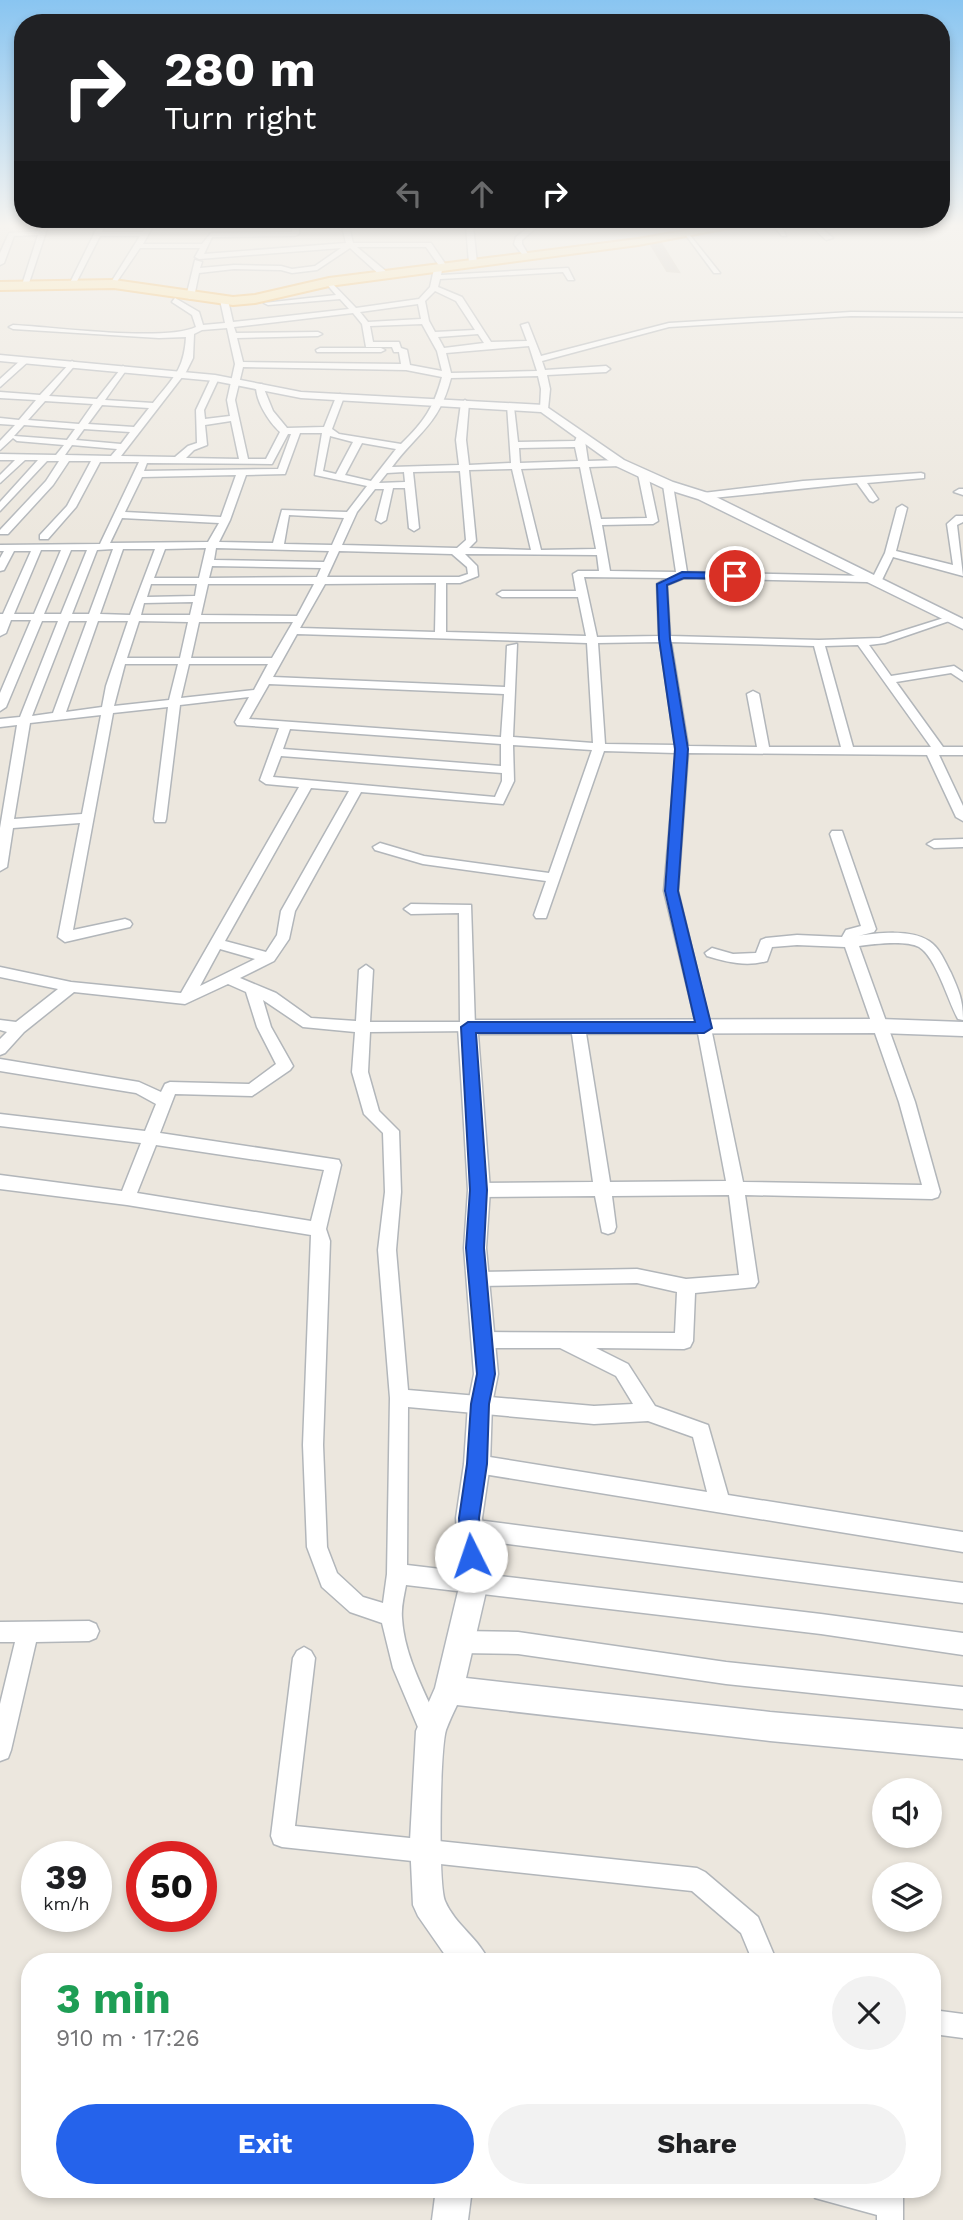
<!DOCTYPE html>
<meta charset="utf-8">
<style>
:root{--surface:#fff;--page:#f2f2f2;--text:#202124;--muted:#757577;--accent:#2563eb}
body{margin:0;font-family:"Work Sans",sans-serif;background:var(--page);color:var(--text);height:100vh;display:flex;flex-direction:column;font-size:26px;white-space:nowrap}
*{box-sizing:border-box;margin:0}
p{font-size:23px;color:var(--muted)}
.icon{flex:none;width:38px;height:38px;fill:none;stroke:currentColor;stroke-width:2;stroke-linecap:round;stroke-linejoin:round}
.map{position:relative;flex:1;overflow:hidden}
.sheet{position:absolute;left:21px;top:1953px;width:920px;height:245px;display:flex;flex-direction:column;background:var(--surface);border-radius:28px;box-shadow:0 4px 10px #0003}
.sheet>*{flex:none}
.top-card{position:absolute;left:14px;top:14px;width:936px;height:214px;border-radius:28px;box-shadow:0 4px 10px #0003;background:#202124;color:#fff;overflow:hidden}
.tools{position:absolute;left:872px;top:1778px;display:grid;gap:14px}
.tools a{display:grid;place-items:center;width:70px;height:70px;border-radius:50%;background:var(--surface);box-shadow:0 4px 10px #0003;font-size:35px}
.speed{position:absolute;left:21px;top:1841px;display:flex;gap:14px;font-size:35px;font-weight:700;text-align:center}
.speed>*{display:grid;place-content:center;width:91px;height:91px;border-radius:50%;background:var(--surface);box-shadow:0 4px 10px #0003;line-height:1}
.speed small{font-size:18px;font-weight:400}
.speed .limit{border:10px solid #d22;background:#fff;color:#111}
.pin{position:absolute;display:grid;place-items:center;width:60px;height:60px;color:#fff;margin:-30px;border:4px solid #fff;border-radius:50%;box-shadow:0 2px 7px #0007}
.me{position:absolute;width:77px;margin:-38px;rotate:356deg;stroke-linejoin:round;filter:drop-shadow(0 0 5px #0008)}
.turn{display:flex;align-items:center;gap:24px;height:147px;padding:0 35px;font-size:32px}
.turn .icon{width:91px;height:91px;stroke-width:2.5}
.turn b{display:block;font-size:49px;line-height:60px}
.lanes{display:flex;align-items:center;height:66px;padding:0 35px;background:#0003;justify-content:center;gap:35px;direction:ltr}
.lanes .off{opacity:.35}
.round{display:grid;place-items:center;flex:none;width:74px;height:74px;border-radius:37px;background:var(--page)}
.summary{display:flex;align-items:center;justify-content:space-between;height:119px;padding:0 35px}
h1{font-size:42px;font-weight:700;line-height:52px;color:#1e9e55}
.cta{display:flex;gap:14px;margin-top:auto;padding:14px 35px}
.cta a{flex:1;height:80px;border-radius:42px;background:var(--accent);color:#fff;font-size:28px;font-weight:700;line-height:80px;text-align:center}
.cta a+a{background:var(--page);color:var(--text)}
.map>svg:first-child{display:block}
.building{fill:#cbc5c0;stroke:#d0c8bd;stroke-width:2}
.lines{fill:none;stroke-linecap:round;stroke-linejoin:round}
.street-casing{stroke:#b2b6ba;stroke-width:3}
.secondary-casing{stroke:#b3b7bc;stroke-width:3}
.primary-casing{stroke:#f5b44e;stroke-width:4}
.street{fill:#fff;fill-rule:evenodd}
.secondary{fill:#fff;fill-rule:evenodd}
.primary{fill:#ffe5a0;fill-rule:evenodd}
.route{fill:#2563eb;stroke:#184099;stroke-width:2}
</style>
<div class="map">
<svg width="963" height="2220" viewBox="0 0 963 2220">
<rect width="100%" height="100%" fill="#ece7de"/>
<path class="building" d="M661,243L679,272L667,271L651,245Z"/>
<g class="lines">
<defs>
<g id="street">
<path d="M41,226H48L28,286L21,288L38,235L14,236L4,263L0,265V253L9,233L40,231Z"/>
<path d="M98,226H105L102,232H143L146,226H153L143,244H202L211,233L292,232V226H299V234L295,236L212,237L204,254L346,243L342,226H349L353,243H431L448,268L442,270L441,275L568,268L574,280H568L563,272L440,279L438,287L462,297L491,342L527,341L521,325L528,323L541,356L669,323L851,312L963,313V317L851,316L669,327L542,361L545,370L606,366L610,369L606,372L547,375L550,389L548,409L544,412L540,409L541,389L538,376L451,378C439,425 418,432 392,467L459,465L456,440L461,403L465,400L469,403L466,440L469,465L511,463L507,405L514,407L518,442L575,441L578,434H584L588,461L620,460L625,463L620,466L589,467L601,519L647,518L638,474L643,471L648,474L658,521L653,524L602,525L610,571L676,572L663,485L668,482L673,485L687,572L867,576L872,579L885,553L897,508L902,505L907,508L896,551L953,565L947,524L956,516H963V522L957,525L963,576L893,557L881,582L876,585L871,582L872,579L867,582L684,578L667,585L670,636L819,640L880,638L950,616L955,619L885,643L869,645L891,676L954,666L963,672V681L951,673L896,682L943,747H963V755H939L963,806V821L956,817L927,755L688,753L678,891L711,1028L743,1182L922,1185L899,1102L845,947L797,945L772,947L767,961C746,967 727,962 707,956L705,953L712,948L733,954L756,953L761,940L766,938L797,935L842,937L846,930L861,926L830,834L832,831H842L876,929L874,932L858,936C878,933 911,929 929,941C940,948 945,962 951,973C959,991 963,1000 963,1020L958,1019C948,1001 936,957 919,947C906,940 873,944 859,946L915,1102L940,1192L938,1197L932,1199L745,1195L758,1282L755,1287L695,1293L693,1341L690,1347L684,1349L596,1348L628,1364L655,1406L708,1425L728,1495L963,1532V1552L477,1473L470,1470L467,1464L470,1458L477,1455L707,1492L693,1437L648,1421L594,1424L408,1407L407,1565L821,1614L963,1633V1655L821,1634L406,1585C404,1596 401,1607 402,1618C404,1657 427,1696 442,1731L439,1739L431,1742L423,1739L393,1668L382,1623L350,1612L322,1587L307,1547L303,1445L311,1235L127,1205L0,1189V1175L122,1191L141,1143L0,1126V1114L145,1131L156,1104L136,1093L0,1071V1059L139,1082L161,1092L165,1084L170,1082L249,1084L276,1064L257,1027L246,992L228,984L185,1004L74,992L24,1032L5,1053L0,1055V1039L7,1032L0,1030V1020L16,1022L58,989L0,977V967L71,982L181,993L299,787L266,784L260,780L279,728L237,725L235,722L249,697L180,705L166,819L165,822H155L154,819L168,707L113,713L73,930L125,919L130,921L132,924L130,927L65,942L58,937L80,823L13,828L7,867L0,871V828L17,725L0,727V719L20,717L58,621H42L6,707L0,711V693L31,620H11L6,633L0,636V614H3L31,551H14L4,570L0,571V558L4,551H0V545L100,544L139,462H100L76,507L48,539H40V535L67,506L91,461H69L53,485L8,534H0V530L46,481L59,461H47L0,511V502L38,460H25L0,483V475L15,460H0V454L56,455L64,445L17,441L13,438L0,450V441L15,425L0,424V418L19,420L36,400L0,398V392L40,395L72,361L76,364L49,396L97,399L123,366L127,369L105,400L153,403C173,378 184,370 186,337L159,338L13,329L9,327L13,325C54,327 164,342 196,327L192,315L172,302L175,298L199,312L203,325L225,323L220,300L224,298L228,300L233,322L349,309L340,299L268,305L264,303L336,295L325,282L329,280L356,308L419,299L430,287L434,269L440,267L426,247H357L388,273V277H382L350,248L317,270L292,273L281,270L234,269L199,273L194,297L190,299L186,297L195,260L202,262L200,268L234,265L281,266L292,269L315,266L341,248L199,259L195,257L200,248H140L114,286L110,284L140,236H100L75,285L68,287ZM435,291L456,301L475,330L435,332L429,321L425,301ZM418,304L421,319L368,322L360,312ZM353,313L362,324L366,347H392L394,352H399L401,364L243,362L237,338L318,336L322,334L318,332L236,333L234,327ZM422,324L437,351L442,371L410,365L407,350L401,348L399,342H373L370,326ZM227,328L235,364L227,400L230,416L205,419L204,410L219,378L212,376L196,410L197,443L188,446L175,457L121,456L186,372L193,358L194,334L202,330ZM478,334L484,343L444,348L438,337ZM529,346L537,371L451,373L446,353ZM243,367L406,370L442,377C434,407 424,422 401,444L339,434L332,429L344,397L340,394L336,397L324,427L287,428L273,411L262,384H256C255,400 268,421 280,432L266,459H248L235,400ZM45,401L93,404L79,424L28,420ZM102,405L149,408L134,427L88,424ZM231,421L239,459L186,458L194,450L207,445L205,425ZM24,425L75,429L67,440L14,436ZM84,429L130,432L121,444L76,440ZM300,433H322L315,475L367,486L347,512L282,510L273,543L219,542L230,520L246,475L285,474ZM288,434H291L278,469L144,471L147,463L272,464ZM330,436L353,442L336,474L323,471ZM362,443L396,449L371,481L345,475ZM72,445L117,449L111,456L65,455ZM575,447L578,461L520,463L519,448ZM580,467L596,549L541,550L521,469ZM512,469L531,550L469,548L476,541L469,470ZM460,471L466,540L457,548L342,545L357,512L375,489H384L376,520L381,523L386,520L393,488H405L409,528L414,531L419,528L413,472ZM404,472L405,482L379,483L387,473ZM236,475L221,517L125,512L142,477ZM289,515L344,518L332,545L284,544ZM122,518L219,523L208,542L110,543ZM206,548L199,578H154L165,549ZM216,548L329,551L324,562L214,560ZM113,549L89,614H72L97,550ZM123,549H155L130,615L100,614ZM41,550H61L34,614H14ZM71,550H87L61,614H44ZM339,551L452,554L467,567L468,574L459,577H327ZM465,554L597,555L599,571H578L573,574L576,591H502L497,594L502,597H578L586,636L446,632V583H460L478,576L477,566ZM212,566L321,568L317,577L209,578ZM584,577L667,578L657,584L659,636L597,637ZM436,583L435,632L300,628L325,584ZM151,584H197L195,596L147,597ZM208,584H314L297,616L201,615ZM193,602L190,615H141L144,603ZM69,621H87L53,713L32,716ZM98,621H128L106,686L102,707L66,712ZM139,621L188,622L180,658H127ZM199,622H293L272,658H191ZM297,634L587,643L593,743L513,737L517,644L507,646L505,687L273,677ZM660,642L675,745L605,744L598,643ZM671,642L814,646L841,747H769L759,694L753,691L747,694L757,747L688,746ZM858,645L931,747H853L825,646ZM125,664H178L169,700L114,706ZM189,664H268L254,690L181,698ZM269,684L504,694L501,737L249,719ZM101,715L82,814L14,819L30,723ZM290,729L501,744V766L283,749ZM513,745L592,750L549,873L424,856L380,843L373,847L375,850L423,864L546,881L534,915L536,918H546L604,751L676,753L664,891L697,1028L726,1181L610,1182L585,1027L578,1022L571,1027L593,1182L479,1183L473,1185L471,1190L473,1195L479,1197L595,1196L602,1232L608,1234L614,1232L616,1227L612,1196L729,1195L739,1275L686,1279L637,1269L478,1272L472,1274L469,1279L472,1284L478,1286L637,1283L677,1292L675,1333L483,1332L477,1334L474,1340L477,1346L483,1348H560L616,1376L633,1404L594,1406L408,1390L396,1250L401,1192L399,1131L379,1111L368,1072L370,1032L473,1031L475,1027L471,905L411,904L404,909L411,914L459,913L460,1022H370L373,970L366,965L359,970L356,1021L311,1018L276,993L240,978L274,961L289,939L295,911L361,792L503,804L514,781ZM281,756L502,773V781L495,797L273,777ZM311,788L349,791L281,911L277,935L266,952L225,941ZM220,949L255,959L200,986ZM263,1000L303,1027L355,1032L352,1072L364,1114L383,1133L385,1192L378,1250L390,1398L387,1574L383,1603L363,1597L337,1573L327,1547L323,1445L330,1241L326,1229L341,1165L339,1160L333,1159L160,1133L175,1094L252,1096L290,1070L293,1066L271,1027ZM156,1145L324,1170L311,1221L137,1193Z"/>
<path d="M466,226H473L477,263L473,265L469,263Z"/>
<path d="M530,226H538L522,240V244L529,256L525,258L514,244L516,237Z"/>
<path d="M774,226H781L786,236H782Z"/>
<path d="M811,226H819L833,238L826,240Z"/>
<path d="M685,234H689L720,273H714Z"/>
<path d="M320,348H381L385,350L381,352H317L316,350Z"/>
<path d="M23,358L30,360L0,387V379Z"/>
<path d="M921,473L924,474V478L867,483L878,499L873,502L870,501L857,483L703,499L698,496L703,493L803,481Z"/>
<path d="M959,489H963V495L954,492Z"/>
<path d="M963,839V847L934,848L927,844L934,840Z"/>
<path d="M469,1519L963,1583V1603L469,1539L462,1536L459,1529L462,1522Z"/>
<path d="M89,1621L96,1624L99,1631L96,1638L89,1641L36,1642L11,1750L8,1758L0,1761V1704L15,1642H0V1622Z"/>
<path d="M458,1631L518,1632L726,1662L963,1687V1709L726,1684L518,1654L458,1653L451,1649L447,1642L451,1635Z"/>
<path d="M304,1647L311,1651L315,1658L295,1826L697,1868L705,1872L758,1917L777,1962H753L741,1933L692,1891L282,1847L274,1844L271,1836L293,1658L297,1651Z"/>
<path d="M933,2010L963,2014V2038L933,2034Z"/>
<path d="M811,2189H903V2220H877V2215L815,2198Z"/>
</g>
<g id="secondary">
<path d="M0,355L215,375L301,392L544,405L624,460L673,482L708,493L963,619V629L698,499L663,488L616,466L541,412L301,398L215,381L0,361Z"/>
<path d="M880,1019L963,1022V1036L880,1033L478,1034L490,1190L486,1248L498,1374L492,1404L490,1464L482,1518L488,1583L466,1678L770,1712L963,1729V1759L770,1741L457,1705C453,1713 449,1722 446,1730C440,1750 438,1884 445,1901C455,1925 480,1939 489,1962H450L418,1916L413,1905L410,1841L416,1731L435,1688L460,1583L456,1518L464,1464L468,1404L474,1374L464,1248L468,1190L458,1027L461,1022L468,1020Z"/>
<path d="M436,2189H472L468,2220H432Z"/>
</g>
<path id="primary" d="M712,226H739L638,245L329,286L255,303L233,305L114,288L0,290V282L114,280L233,297L255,295L329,278L638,239Z"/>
</defs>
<use href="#street" class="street-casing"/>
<use href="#secondary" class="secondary-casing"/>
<use href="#primary" class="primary-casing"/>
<use href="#street" class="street"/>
<use href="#secondary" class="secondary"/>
<use href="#primary" class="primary"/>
</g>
<linearGradient id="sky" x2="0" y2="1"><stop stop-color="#89c5f1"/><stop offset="0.42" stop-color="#f6f4f0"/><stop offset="1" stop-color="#f6f4f0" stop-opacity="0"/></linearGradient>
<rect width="963" height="537" fill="url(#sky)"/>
<path class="route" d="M682,572L735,573L740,576L735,579L684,578L667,585L670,639L688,749L678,891L712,1028L704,1033H476L487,1190L484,1248L495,1374L489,1404L487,1464L479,1518L481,1556L478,1563L471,1566L464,1563L461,1556L459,1518L467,1464L471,1404L477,1374L466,1248L470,1190L461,1027L468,1022H695L665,891L675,749L659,639L657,584Z"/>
</svg>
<div class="tools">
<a><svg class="icon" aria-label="sound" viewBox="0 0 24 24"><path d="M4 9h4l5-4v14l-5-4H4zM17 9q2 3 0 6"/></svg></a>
<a><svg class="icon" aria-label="layers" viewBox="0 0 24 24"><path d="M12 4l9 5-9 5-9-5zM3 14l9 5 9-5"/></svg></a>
</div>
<div class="speed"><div>39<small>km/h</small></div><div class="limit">50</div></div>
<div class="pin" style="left:735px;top:576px;background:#d93025"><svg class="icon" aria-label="arrive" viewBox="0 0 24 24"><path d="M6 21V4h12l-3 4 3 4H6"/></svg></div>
<svg class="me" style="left:471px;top:1556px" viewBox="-20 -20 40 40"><circle r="19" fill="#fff"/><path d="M0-13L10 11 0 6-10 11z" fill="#2563eb"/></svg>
<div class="top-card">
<div class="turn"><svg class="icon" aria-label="right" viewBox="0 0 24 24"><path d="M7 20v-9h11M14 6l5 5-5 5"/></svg><div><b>280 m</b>Turn right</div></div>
<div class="lanes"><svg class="icon off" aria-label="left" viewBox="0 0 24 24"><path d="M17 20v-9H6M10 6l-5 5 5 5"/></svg><svg class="icon off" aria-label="ahead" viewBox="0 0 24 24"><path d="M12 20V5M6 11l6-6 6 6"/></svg><svg class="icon" aria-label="right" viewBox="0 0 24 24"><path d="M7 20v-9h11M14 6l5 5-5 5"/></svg></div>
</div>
<section class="sheet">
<div class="summary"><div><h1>3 min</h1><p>910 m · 17:26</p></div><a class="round"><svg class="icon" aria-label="close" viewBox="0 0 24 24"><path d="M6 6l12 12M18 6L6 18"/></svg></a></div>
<div class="cta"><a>Exit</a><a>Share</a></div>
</section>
</div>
